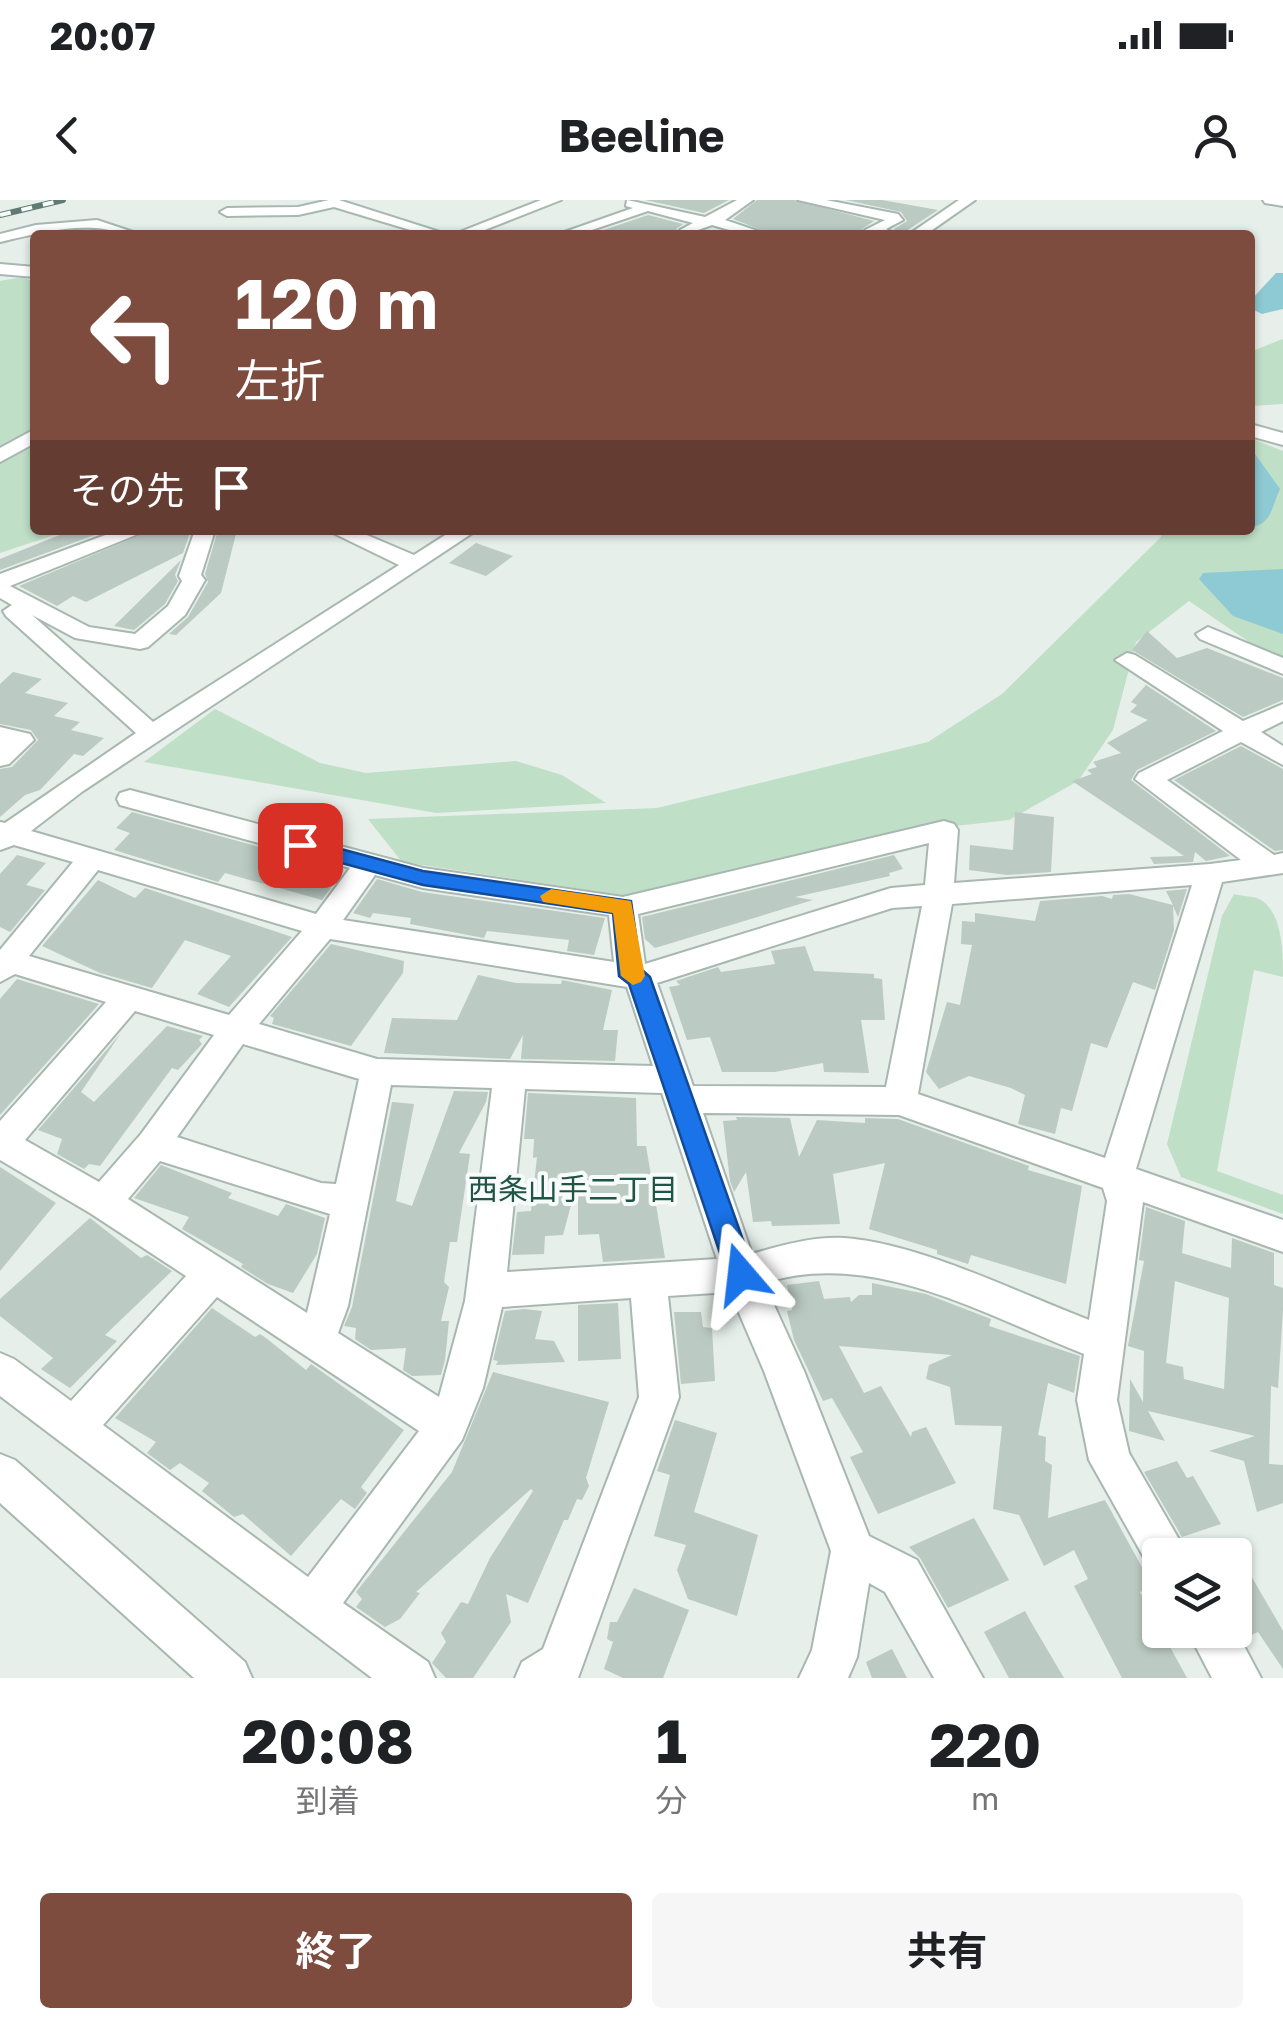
<!DOCTYPE html>
<html lang="ja">
<meta charset="utf-8">
<style>
:root{--surface:#fff;--page:#f6f6f6;--text:#202124;--muted:#757577;--accent:#7e4c3f}
body{margin:0;font-family:"Golos Text","Noto Sans JP",sans-serif;background:var(--page);color:var(--text);height:100vh;display:flex;flex-direction:column;font-size:38px;white-space:nowrap}
*{box-sizing:border-box;margin:0}
p{font-size:32px;color:var(--muted)}
.icon{flex:none;width:55px;height:55px;fill:none;stroke:currentColor;stroke-width:2;stroke-linecap:round;stroke-linejoin:round}
.map{position:relative;height:1478px;overflow:hidden}
.drawer{display:flex;flex-direction:column;background:var(--surface);flex:1}
.drawer>*{flex:none}
.top-card{position:absolute;left:30px;top:30px;width:1225px;height:305px;border-radius:10px;box-shadow:0 2px 8px #0004;background:#7e4c3f;color:#fff;overflow:hidden}
.tools{position:absolute;left:1142px;top:1338px;display:grid;gap:20px}
.tools a{display:grid;place-items:center;width:110px;height:110px;border-radius:10px;background:var(--surface);box-shadow:0 2px 8px #0004;font-size:50px}
.pin{position:absolute;display:grid;place-items:center;width:85px;height:85px;color:#fff;margin:-42px;border-radius:20px;box-shadow:0 5px 15px #0006}
.me{position:absolute;width:110px;margin:-55px;rotate:343deg;stroke-linejoin:round;filter:drop-shadow(0 0 8px #0008)}
.turn{display:flex;align-items:center;gap:35px;height:210px;padding:0 40px;font-size:45px}
.turn .icon{width:130px;height:130px;stroke-width:2.5}
.turn b{display:block;font-size:70px;line-height:85px}
.then{display:flex;align-items:center;height:95px;padding:0 40px;background:#0003;gap:20px;font-size:38px}
.eta{display:flex;justify-content:space-evenly;align-items:center;height:170px;text-align:center}
.eta b{font-size:60px;font-weight:700;line-height:70px}
.button{display:flex;gap:20px;margin-top:auto;padding:20px 40px}
.button a{flex:1;height:115px;border-radius:10px;background:var(--accent);color:#fff;font-size:40px;font-weight:700;line-height:115px;text-align:center}
.button a+a{background:var(--page);color:var(--text)}
.status{display:flex;justify-content:space-between;align-items:center;height:70px;padding:0 50px;background:var(--surface);direction:ltr}
.status svg{height:28px;fill:currentColor}
header{display:flex;justify-content:space-between;align-items:center;height:130px;padding:0 40px;background:var(--surface);font-size:45px;font-weight:700}
.map>svg:first-child{display:block}
.green{fill:#bfdfc7}
.water{fill:#8ecad3}
.building{fill:#bbcac3;fill-rule:evenodd}
.lines{fill:none;stroke-linecap:round;stroke-linejoin:round}
.minor-casing{stroke:#a8b7b1;stroke-width:4}
.minor{fill:#fff;fill-rule:evenodd}
.rail-casing{stroke:#5f7c74;stroke-width:6}
.rail{stroke:#f7fbf9;stroke-width:4;stroke-dasharray:11;stroke-linecap:butt}
.route{fill:#1a73e8;stroke:#114b97;stroke-width:2.5}
.slow{fill:#f59e0b}
.labels{text-anchor:middle;stroke-width:8;stroke-linejoin:round;paint-order:stroke}
.neighbourhood-label{font-size:30px;fill:#205446;stroke:#f7fbf9}
</style>
<div class="status"><b>20:07</b><svg viewBox="0 0 49 12"><path d="M0 12V9h3v3zM5 12V6h3v6zM10 12V3h3v9zM15 12V0h3v12zM26 1h20v11H26zM47 4h2v5h-2z"/></svg></div>
<header><svg class="icon" aria-label="back" viewBox="0 0 24 24"><path d="M15 5l-7 7 7 7"/></svg>Beeline<svg class="icon" aria-label="person" viewBox="0 0 24 24"><circle cx="12" cy="8" r="4"/><path d="M4 21q1-7 8-7t8 7"/></svg></header>
<div class="map">
<svg width="1283" height="1478" viewBox="0 0 1283 1478">
<rect width="100%" height="100%" fill="#e6efea"/>
<g class="green">
<path d="M22,77L35,82V330H69L0,353V81Z"/>
<path d="M1283,139V204L1250,206V152Z"/>
<path d="M1250,238L1283,251V465L1189,401L1136,442L1113,530L1078,581L1009,620L937,628L653,700L402,662L368,619L657,608L928,542L1002,494L1161,337V330H1250Z"/>
<path d="M215,509L320,563L366,573L516,561L562,575L606,603L436,613L144,562Z"/>
<path d="M1234,694C1241,696 1253,696 1259,699C1283,711 1283,754 1283,777L1254,770L1217,971L1283,995V1014L1181,977L1167,944L1222,716Z"/>
</g>
<g class="water">
<path d="M1276,73H1283V109L1262,114L1252,109L1250,101Z"/>
<path d="M1250,247L1280,289C1272,306 1271,326 1250,327Z"/>
<path d="M1283,369V434L1233,416L1199,379L1203,373Z"/>
</g>
<g class="building">
<path d="M645,0H729L704,13Z"/>
<path d="M757,0H794L874,21L862,29L866,35H774L733,19Z"/>
<path d="M846,0H882L938,10L900,35L894,29L907,21L901,12Z"/>
<path d="M648,15L683,24L676,29L681,35H589Z"/>
<path d="M72,330H108L0,370V359Z"/>
<path d="M152,330H191L183,353L86,402L73,396L57,406L19,386Z"/>
<path d="M218,330H237L221,393L176,435L169,434L188,417L208,382L205,374Z"/>
<path d="M476,343L513,356L486,376L449,363Z"/>
<path d="M181,360L175,375L178,381L165,404L134,430L114,426Z"/>
<path d="M1147,431L1177,458L1207,448L1283,478V500L1243,517L1132,450Z"/>
<path d="M13,472L42,479L25,493L68,503L54,516L80,522L71,530L104,538L83,556L74,554L40,590L25,595L0,617V569L12,567L38,540L31,530L0,524V484Z"/>
<path d="M1146,485L1216,531L1137,570L1131,580L1230,656L1206,661L1195,652L1193,662L1154,664L1150,657L1184,656L1072,581L1092,574L1087,570L1097,567L1093,562L1121,553L1107,543L1148,520L1130,512L1137,505L1131,502Z"/>
<path d="M1241,546L1283,569V650L1275,651L1174,580Z"/>
<path d="M132,612L344,670L322,700L225,673L218,682L114,650L130,633L116,628Z"/>
<path d="M1015,612L1054,617L1051,672L1007,675L969,670L970,645L1013,650Z"/>
<path d="M17,655L46,663L26,685L45,690L10,732L0,727V674Z"/>
<path d="M894,655L903,669L889,673L890,676L795,697L813,700L655,748L645,739L642,717Z"/>
<path d="M377,679L422,692L605,718L594,755L567,751L569,740L487,731L484,738L410,724L411,718L373,713L370,718L353,713Z"/>
<path d="M98,680L135,698L145,688L292,737L229,807L197,794L231,756L185,740L152,788L100,773L42,746Z"/>
<path d="M1187,689L1178,717L1173,706L1174,730L1155,790L1133,782L1107,848L1091,843L1072,911L1061,908L1055,934L1018,924L1025,895L1011,888L969,876L939,889L926,872L947,802L960,805L972,745L961,744L962,721L975,722V713L1035,721L1040,701L1102,696L1112,699L1113,695L1129,694L1173,705L1166,691Z"/>
<path d="M331,744L404,761L403,773L351,846L272,824L274,818L270,816Z"/>
<path d="M805,746L814,771L874,774V778L882,779L885,820H861L869,873L824,872L823,863L775,872H722L710,837L687,840L669,787L680,785L676,781L718,767L721,772L775,764L771,751Z"/>
<path d="M478,775L516,783L561,784L562,780L612,790L603,830H618L615,861L521,859L523,835L510,859L384,853L392,818L457,820Z"/>
<path d="M17,779L99,804L0,915V799Z"/>
<path d="M167,826L203,836L199,840L202,844L178,870L172,868L100,966L89,964L84,969L57,954L62,939L38,930L121,833L81,892L94,902Z"/>
<path d="M454,891L488,892L486,902L459,953L470,954L457,1042H450L444,1082L449,1087L441,1121H449L445,1160L441,1175L412,1176L403,1170L406,1148L371,1150L355,1139L356,1128L344,1126L352,1107L392,902L414,904L396,1001L412,1006Z"/>
<path d="M528,893L636,898L637,946H646L665,1058L603,1062L599,1034L578,1035V991L575,990L563,1035L545,1036L544,1054L512,1055L517,1012L531,1011L537,957L533,958L534,939H524Z"/>
<path d="M736,917L790,918L799,957L817,920L865,923V918L898,919L1029,966L1028,970L1082,986L1066,1084L971,1055L968,1064L937,1054V1050L869,1029L885,963L833,974L840,1024L772,1026L771,1021L753,1022L746,972L734,992L730,981L723,921L737,920Z"/>
<path d="M161,965L232,993L228,998L278,1016L286,1004L325,1018L317,1054L293,1093L268,1084L241,1067L243,1064L182,1029L189,1017L134,998Z"/>
<path d="M0,967L56,1003L0,1071Z"/>
<path d="M1146,1007L1185,1021L1182,1053L1231,1068L1232,1038L1274,1053V1085L1283,1088V1110L1278,1188L1271,1186L1269,1264L1283,1265V1303L1257,1312L1244,1261L1209,1251L1255,1236L1148,1211L1165,1241L1129,1231L1130,1179L1143,1202L1144,1151L1128,1146L1144,1061L1139,1060ZM1175,1081L1229,1098L1224,1189L1184,1179L1183,1167L1166,1163Z"/>
<path d="M90,1018L141,1058L147,1055L172,1071L105,1135L117,1141L70,1188L41,1169L53,1158L0,1116V1099Z"/>
<path d="M819,1081L824,1099L850,1097L851,1102L859,1095H872V1083L926,1094L991,1119L989,1126L1080,1156L1074,1193L1048,1183L1038,1235L1046,1237L1045,1261L1052,1265L1048,1318L1105,1300L1143,1369L1160,1378V1383L1140,1392L1187,1478H1122L1074,1386L1088,1379L1074,1350L1044,1366L1019,1315L993,1309L1002,1226L955,1225L950,1187L926,1179L929,1165L952,1155L839,1146L864,1193L881,1186L911,1237L912,1232L926,1227L956,1283L878,1314L850,1257L863,1252L832,1198L823,1201L794,1140L787,1111L792,1110L787,1085Z"/>
<path d="M618,1103L621,1159L578,1161V1105Z"/>
<path d="M212,1108L255,1137L260,1134L266,1138L306,1170L311,1164L404,1230L361,1287L367,1293L355,1309L341,1299L291,1356L243,1314L234,1317L202,1291L209,1283L180,1263L170,1270L147,1253L156,1242L115,1218Z"/>
<path d="M524,1109L542,1111L535,1139L554,1141L565,1162L496,1165L498,1161L493,1160L505,1111Z"/>
<path d="M674,1112H701L703,1127L712,1128L715,1181L681,1184Z"/>
<path d="M493,1172L609,1202L586,1278L589,1286L582,1300L577,1299L568,1320H564L528,1403L506,1394L511,1422L473,1478H446L432,1463L446,1442L441,1433L461,1402L468,1404L490,1358L533,1291L531,1289L416,1392L420,1393L400,1419L385,1427L356,1407L362,1399L356,1392L452,1272Z"/>
<path d="M675,1220L717,1233L694,1312L758,1335L737,1416L688,1399L677,1370L686,1345L654,1336L670,1275L657,1271Z"/>
<path d="M1177,1261L1187,1278L1193,1276L1221,1324L1182,1337L1144,1272Z"/>
<path d="M974,1318L1009,1380L948,1408L920,1358L909,1347Z"/>
<path d="M1235,1348L1283,1431V1469L1258,1432L1249,1436L1235,1415Z"/>
<path d="M634,1388L689,1410L663,1478H623L604,1469L613,1442L607,1439L610,1422H617Z"/>
<path d="M1025,1411L1031,1422L1064,1478H1009L984,1432Z"/>
<path d="M892,1449L907,1478H872L866,1462Z"/>
</g>
<g class="lines">
<defs>
<g id="minor">
<path d="M329,0H339L449,35H427L334,7L298,15L227,16L220,12L227,8L298,7Z"/>
<path d="M541,0H561L472,35H452Z"/>
<path d="M627,0L705,17L737,0H753L725,20L770,35H747L712,25L687,34L680,30L693,23L648,11L577,35H556L633,8L626,6Z"/>
<path d="M798,0H826L898,14L903,20L886,29L897,35H874L865,30L885,20Z"/>
<path d="M959,0H975L925,35H908Z"/>
<path d="M1263,0H1283V6L1265,3Z"/>
<path d="M97,20L142,35C125,35 111,29 95,28C64,26 30,35 0,42V34L36,25Z"/>
<path d="M0,64L35,67V77L0,74Z"/>
<path d="M1250,224L1283,233V245L1250,236Z"/>
<path d="M35,229V243L0,262V248Z"/>
<path d="M119,330H148L10,386L89,427L135,434L168,406L182,381L179,376L195,330H215L201,375L205,380L185,415L148,447L140,449L75,438L32,415L153,522L399,365L327,330H355L414,355L453,330H477L83,591L31,631L316,714L350,668L120,605L117,599L120,593L130,590L423,668L623,697L944,621L954,624L958,630L954,683L1210,664L1241,660L1135,579L1139,573L1223,531L1115,460L1127,453L1135,455L1243,521L1283,504V521L1261,532L1283,546V565L1241,542L1167,580L1274,655L1283,653V673L1222,682L1136,969L1283,1020V1052L1143,1002L1117,1200L1129,1253L1188,1355H1160V1374L1151,1370L1089,1260L1077,1200L1084,1154C985,1115 872,1048 764,1083L804,1171L869,1336L917,1360L983,1478H934L885,1392L869,1383L857,1457L848,1478H799L812,1450L831,1351L764,1171L730,1092L668,1096L679,1197L578,1478H515L522,1462L543,1449L639,1197L631,1098L502,1107L483,1188L462,1240L343,1403L428,1462L435,1478H372L0,1196V1153L14,1159L71,1201L186,1076L90,1013L0,960V921L106,802L15,774L0,782V750L73,662L14,645L0,650V622L5,623L136,533L6,416L3,411L12,405L0,398V374ZM929,643L925,685L891,688L645,764L638,714ZM98,670L302,731L229,815L29,756ZM375,675L423,688L609,715L614,762L343,720ZM1192,685L1105,958L918,894L952,704ZM922,706L886,887L693,886L657,783L892,708ZM330,739L627,787L653,866L377,859L259,824ZM135,811L214,835L141,934L99,982L25,940ZM243,844L359,879L336,984L321,983L177,937ZM391,885L492,888L465,1101L439,1197L338,1133L348,1106ZM525,889L662,893L717,1059L507,1072ZM703,913L899,915L1103,988L1107,1001L1089,1120C1016,1092 921,1044 845,1038C815,1036 781,1045 752,1054ZM160,961L330,1014L307,1113L128,999ZM217,1097L419,1231L308,1377L103,1225Z"/>
<path d="M1208,427L1283,458V474L1200,439L1196,434Z"/>
<path d="M0,527L30,534L34,540L9,564L0,566Z"/>
<path d="M0,1254L15,1260L245,1462L252,1478H194L0,1303Z"/>
<path d="M1235,1429L1261,1478H1212L1187,1430Z"/>
</g>
</defs>
<use href="#minor" class="minor-casing"/>
<use href="#minor" class="minor"/>
<defs>
<path id="rail" d="M0,15L63,0"/>
</defs>
<use href="#rail" class="rail-casing"/>
<use href="#rail" class="rail"/>
</g>
<path class="route" d="M300,638L423,671L631,701L641,769L650,777L755,1074L751,1083L741,1087L731,1083L727,1074L629,784L619,776L613,713L423,685L293,650L289,645Z"/>
<path class="slow" d="M551,689L631,701L645,776L641,782L633,785L621,776L613,713L543,702L540,696Z"/>
<g class="labels">
<g class="neighbourhood-label">
<text x="573" y="1000">西条山手二丁目</text>
</g>
</g>
</svg>
<div class="tools">
<a><svg class="icon" aria-label="layers" viewBox="0 0 24 24"><path d="M12 4l9 5-9 5-9-5zM3 14l9 5 9-5"/></svg></a>
</div>
<div class="pin" style="left:300px;top:645px;background:#d93025"><svg class="icon" aria-label="arrive" viewBox="0 0 24 24"><path d="M6 21V4h12l-3 4 3 4H6"/></svg></div>
<svg class="me" style="left:741px;top:1074px" viewBox="-20 -20 40 40"><path d="M0-17L14 15 0 8-14 15z" fill="#1a73e8" stroke="#fff" stroke-width="4"/></svg>
<div class="top-card">
<div class="turn"><svg class="icon" aria-label="left" viewBox="0 0 24 24"><path d="M17 20v-9H6M10 6l-5 5 5 5"/></svg><div><b>120 m</b>左折</div></div>
<div class="then">その先<svg class="icon" aria-label="arrive" viewBox="0 0 24 24"><path d="M6 21V4h12l-3 4 3 4H6"/></svg></div>
</div>
</div>
<section class="drawer">
<div class="eta">
<div><b>20:08</b><p>到着</p></div>
<div><b>1</b><p>分</p></div>
<div><b>220</b><p>m</p></div>
</div>
<div class="button"><a>終了</a><a>共有</a></div>
</section>
